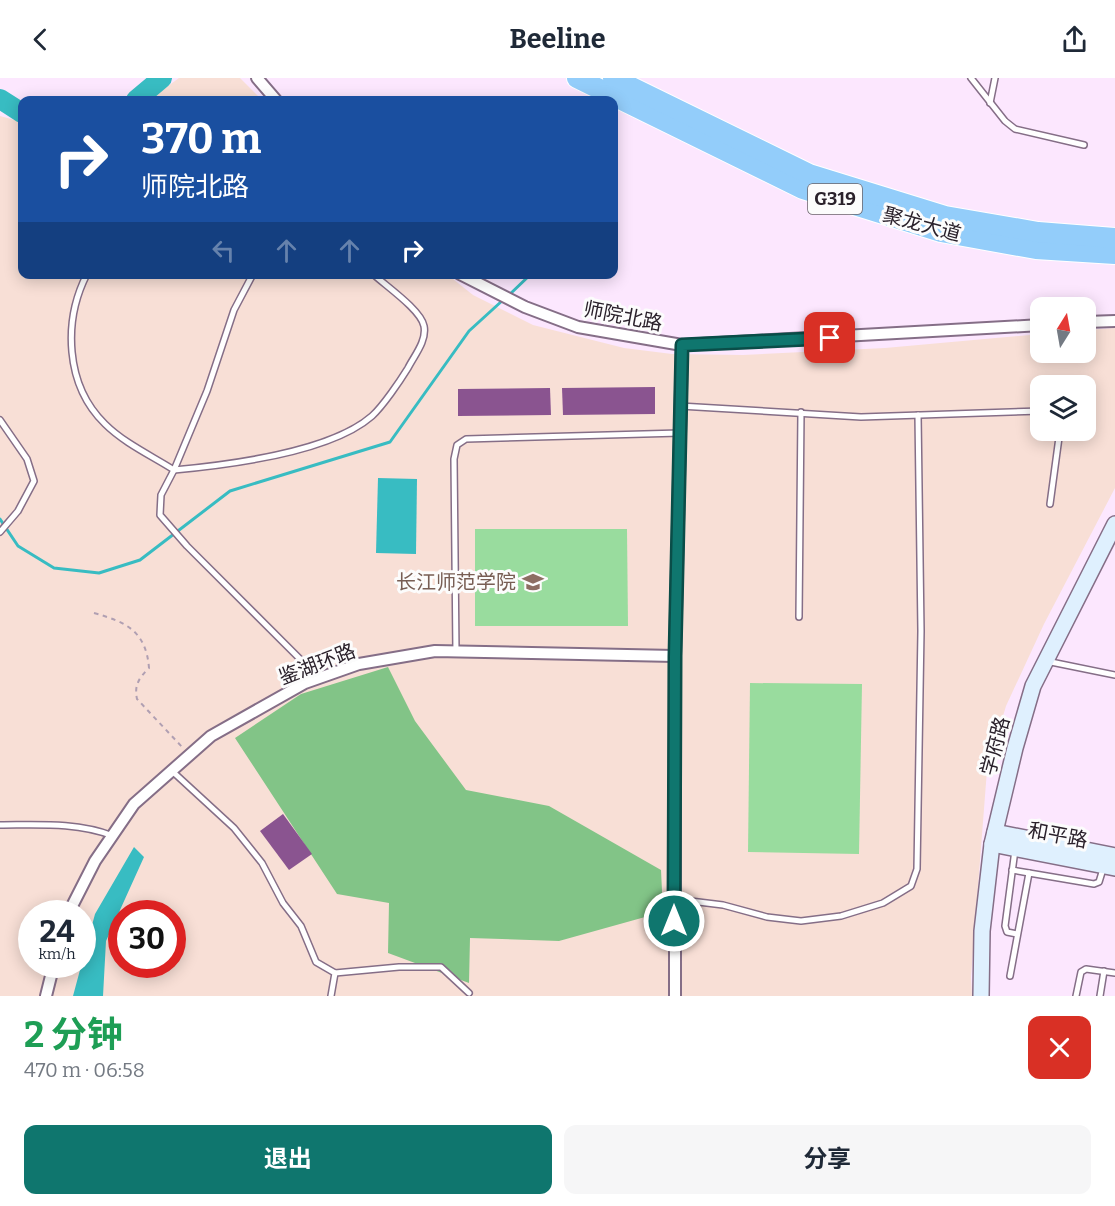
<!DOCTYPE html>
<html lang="zh">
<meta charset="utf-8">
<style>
:root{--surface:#fff;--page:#f6f6f7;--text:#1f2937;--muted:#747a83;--accent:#0f766e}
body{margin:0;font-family:Bitter,"Noto Sans SC",serif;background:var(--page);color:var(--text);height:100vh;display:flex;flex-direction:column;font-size:22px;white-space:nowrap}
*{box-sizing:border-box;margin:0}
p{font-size:20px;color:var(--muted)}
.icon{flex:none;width:33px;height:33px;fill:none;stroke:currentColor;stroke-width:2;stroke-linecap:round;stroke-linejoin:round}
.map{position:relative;height:918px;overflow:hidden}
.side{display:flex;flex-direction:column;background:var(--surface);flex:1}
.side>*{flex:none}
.banner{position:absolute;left:18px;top:18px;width:600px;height:183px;border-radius:12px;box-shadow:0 3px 15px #0003;background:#1a4fa0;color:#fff;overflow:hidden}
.needle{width:39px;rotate:11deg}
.buttons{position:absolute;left:1030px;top:219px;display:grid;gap:12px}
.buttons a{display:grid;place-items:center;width:66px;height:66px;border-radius:12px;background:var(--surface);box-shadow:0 3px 15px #0003;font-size:30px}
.speed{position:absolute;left:18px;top:822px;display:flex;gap:12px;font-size:30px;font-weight:700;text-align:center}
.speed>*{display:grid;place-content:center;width:78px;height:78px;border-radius:50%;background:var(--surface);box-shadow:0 3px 15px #0003;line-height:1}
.speed small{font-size:15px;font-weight:400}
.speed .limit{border:9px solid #d22;background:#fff;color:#111}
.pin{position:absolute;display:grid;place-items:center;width:51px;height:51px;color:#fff;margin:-26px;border-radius:12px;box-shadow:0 3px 9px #0006}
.me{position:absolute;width:66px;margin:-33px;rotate:0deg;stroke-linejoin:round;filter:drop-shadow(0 0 4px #0008)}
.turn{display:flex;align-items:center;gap:21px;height:126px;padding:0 24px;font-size:27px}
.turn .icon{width:78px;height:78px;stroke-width:2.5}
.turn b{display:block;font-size:42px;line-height:51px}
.lanes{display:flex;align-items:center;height:57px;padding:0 24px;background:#0003;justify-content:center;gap:30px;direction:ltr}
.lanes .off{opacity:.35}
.round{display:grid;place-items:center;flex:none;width:63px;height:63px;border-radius:12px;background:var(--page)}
.summary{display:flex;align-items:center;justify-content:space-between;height:102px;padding:0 24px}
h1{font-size:36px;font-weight:700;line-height:45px;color:#1e9e55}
.cta{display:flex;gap:12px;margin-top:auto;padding:12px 24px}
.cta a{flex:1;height:69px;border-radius:12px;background:var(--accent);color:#fff;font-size:24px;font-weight:700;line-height:69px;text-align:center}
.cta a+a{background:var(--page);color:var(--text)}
header{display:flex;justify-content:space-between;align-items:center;height:78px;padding:0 24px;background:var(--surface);font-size:27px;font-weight:700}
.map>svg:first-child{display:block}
.education{fill:#f8dfd6;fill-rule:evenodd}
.green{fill:#99dc9e}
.forest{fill:#82c487}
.water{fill:#38bcc2}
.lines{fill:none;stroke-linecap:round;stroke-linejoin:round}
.stream{stroke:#38bcc2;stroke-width:3}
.river{stroke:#38bcc2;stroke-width:20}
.building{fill:#8a5490}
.lane-casing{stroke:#856e87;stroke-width:8}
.street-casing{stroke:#856e87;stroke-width:14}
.secondary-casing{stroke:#856e87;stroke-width:18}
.highway-casing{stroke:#fff;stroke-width:22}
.path{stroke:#b09fb2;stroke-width:2;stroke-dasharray:4.5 4.5;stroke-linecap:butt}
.lane{stroke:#fff;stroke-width:5}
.street{stroke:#fff;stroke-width:10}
.secondary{stroke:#dff0fe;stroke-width:15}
.highway{stroke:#93cdfa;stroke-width:20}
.route-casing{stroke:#0a4d48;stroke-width:15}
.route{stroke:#0f766e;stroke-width:10}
.labels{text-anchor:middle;stroke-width:6;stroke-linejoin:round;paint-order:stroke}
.shield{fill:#fcfcfc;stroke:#69636a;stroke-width:1.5}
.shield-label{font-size:18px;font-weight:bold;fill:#2a212b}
.street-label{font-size:20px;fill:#2a212b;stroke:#fcfcfc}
.education-label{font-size:20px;fill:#785e54;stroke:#fcfcfc;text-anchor:end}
</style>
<header><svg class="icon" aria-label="back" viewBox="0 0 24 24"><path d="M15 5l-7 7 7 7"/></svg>Beeline<svg class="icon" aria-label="share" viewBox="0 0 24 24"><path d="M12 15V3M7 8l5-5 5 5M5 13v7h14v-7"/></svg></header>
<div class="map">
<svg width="1115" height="918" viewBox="0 0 1115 918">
<rect width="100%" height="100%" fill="#fce7fe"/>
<g class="education">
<path d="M179,0H240L262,22H149Z"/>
<path d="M0,38L22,44V196L448,197L473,217L533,247L624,270L672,276L743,277L885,270L1041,256V274H1086V252L1115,250V410L1044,546L1006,628L987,692L971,899L972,918H0ZM1041,308H1086V352H1041ZM32,836H82V886H32ZM122,836H172V886H122Z"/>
</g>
<g class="green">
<path d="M475,451H627L628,548H475Z"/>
<path d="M750,605L862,606L859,776L748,774Z"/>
</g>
<path class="forest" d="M388,589L415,643L466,712L549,728L661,792L663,834L559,863L470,860L469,905L388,875L389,825L337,816L235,660L301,616Z"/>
<g class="water">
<path d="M378,400L417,401L416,476L376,475Z"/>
<path d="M134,769L144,779L106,863L103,918H73L95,836Z"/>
</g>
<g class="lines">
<g class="stream">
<path d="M508,218L531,196"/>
<path d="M0,441L18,468L54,490L99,495L140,482L230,413L390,364L469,253L503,222"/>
</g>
<g class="river">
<path d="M0,21L22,35"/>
<path d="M136,22L162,0"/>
</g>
</g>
<g class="building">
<path d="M655,309V336L563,337L562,310Z"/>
<path d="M550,310L551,337L458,338V311Z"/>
<path d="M283,736L312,776L289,792L260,753Z"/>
</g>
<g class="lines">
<defs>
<g id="lane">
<path d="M971,0L1005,43L1015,51L1084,67"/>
<path d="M990,25L995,0"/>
<path d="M87,196C63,243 65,307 105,346C124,365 152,378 174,392C228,387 331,374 372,338C383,328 400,303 408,290C414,278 427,263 424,248C421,232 386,208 373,196"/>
<path d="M253,196L234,232L207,313L174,392L161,417L160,437L187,468L319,600"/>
<path d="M680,328L861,339L1041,333"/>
<path d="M0,342L27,381L34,403L18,433L0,454"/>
<path d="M1050,426L1060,352"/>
<path d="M799,539L801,334"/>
<path d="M456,574L454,381L457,367L466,361L680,355"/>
<path d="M1046,583L1115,597"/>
<path d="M172,693L234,750L262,785L283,825L301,848L316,884L335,895L331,918"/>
<path d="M0,747C37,747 77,744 113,758"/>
<path d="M1015,772L1005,848L1007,854L1017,856"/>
<path d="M1012,792L1029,795"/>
<path d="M674,821L723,827L767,839L801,843L841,838L883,825L911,808L917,791L921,553L918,337"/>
<path d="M335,895L399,889H441L469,915"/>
<path d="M1010,898L1029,795L1094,806L1099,804L1103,791"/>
<path d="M1076,918L1081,894L1086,891L1115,895"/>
<path d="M1100,918L1104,893"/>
</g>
<g id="street">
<path d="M257,0L276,22"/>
<path d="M460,196L525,229L578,249L682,267L1041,247"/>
<path d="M1086,244L1115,243"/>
<path d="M68,836L95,783L134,726L211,658L305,605L359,586L435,573L675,578"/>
<path d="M46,918L54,886"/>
<path d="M675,918V578L682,267"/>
</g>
<g id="secondary">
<path d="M995,754L1115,778"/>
<path d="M992,766L1115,790"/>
<path d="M981,918L982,853L992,766L1015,670L1033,608L1115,446"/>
</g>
<g id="highway">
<path d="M577,0L803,111L941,154L1036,171L1115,176"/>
<path d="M613,0L809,96L945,138L1038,154L1115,160"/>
</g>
</defs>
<use href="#lane" class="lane-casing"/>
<use href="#street" class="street-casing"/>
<use href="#secondary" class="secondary-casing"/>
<use href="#highway" class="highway-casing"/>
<path class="path" d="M94,535C126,544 146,553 149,590C139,600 134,607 137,621L183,670"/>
<use href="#lane" class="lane"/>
<use href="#street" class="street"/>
<use href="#secondary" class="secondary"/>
<use href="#highway" class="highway"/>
</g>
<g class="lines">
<defs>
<path id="route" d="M674,843L675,578L682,267L830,260"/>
</defs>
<use href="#route" class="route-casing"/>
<use href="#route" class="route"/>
</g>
<defs>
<symbol id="university-bare" viewBox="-9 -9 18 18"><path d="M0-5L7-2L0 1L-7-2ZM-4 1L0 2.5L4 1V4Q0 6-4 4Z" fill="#8d6e63" stroke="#fcfcfc" stroke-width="2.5" paint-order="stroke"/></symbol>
</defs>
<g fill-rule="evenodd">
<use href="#university-bare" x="518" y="489" width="30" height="30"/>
</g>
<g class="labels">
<rect class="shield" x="808" y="106" width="54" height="30" rx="4.5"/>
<g class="shield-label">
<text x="835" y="127">G319</text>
</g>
<g class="street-label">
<text transform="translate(922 146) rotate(15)" y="7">聚龙大道</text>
<text transform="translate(623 238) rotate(11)" y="7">师院北路</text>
<text transform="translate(317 586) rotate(-21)" y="7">鉴湖环路</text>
<text transform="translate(995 668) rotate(-75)" y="7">学府路</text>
<text transform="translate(1058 757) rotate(11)" y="7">和平路</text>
</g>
<g class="education-label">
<text x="516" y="511">长江师范学院</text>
</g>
</g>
</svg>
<div class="buttons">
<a><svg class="needle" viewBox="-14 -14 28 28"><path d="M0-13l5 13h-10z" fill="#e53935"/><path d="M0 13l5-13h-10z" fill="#747a83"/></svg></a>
<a><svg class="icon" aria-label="layers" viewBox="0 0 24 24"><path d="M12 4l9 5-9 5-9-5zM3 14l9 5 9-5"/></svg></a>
</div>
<div class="speed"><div>24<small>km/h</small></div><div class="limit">30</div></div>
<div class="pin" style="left:830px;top:260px;background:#d93025"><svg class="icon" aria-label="arrive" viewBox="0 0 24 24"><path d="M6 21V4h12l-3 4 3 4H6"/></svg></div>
<svg class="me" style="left:674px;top:843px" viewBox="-20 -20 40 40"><circle r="17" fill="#0f766e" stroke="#fff" stroke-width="3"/><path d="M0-11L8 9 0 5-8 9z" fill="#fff"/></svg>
<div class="banner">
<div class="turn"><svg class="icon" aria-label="right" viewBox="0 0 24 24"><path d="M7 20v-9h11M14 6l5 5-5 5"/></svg><div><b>370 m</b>师院北路</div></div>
<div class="lanes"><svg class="icon off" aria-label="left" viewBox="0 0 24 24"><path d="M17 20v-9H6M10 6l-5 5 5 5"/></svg><svg class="icon off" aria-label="ahead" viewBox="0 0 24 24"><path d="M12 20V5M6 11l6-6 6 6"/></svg><svg class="icon off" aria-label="ahead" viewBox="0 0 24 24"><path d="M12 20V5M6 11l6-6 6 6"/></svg><svg class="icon" aria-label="right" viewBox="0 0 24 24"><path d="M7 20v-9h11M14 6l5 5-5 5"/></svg></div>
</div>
</div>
<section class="side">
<div class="summary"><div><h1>2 分钟</h1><p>470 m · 06:58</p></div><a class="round" style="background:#d93025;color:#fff"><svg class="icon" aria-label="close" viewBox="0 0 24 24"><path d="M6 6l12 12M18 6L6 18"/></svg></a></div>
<div class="cta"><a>退出</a><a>分享</a></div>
</section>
